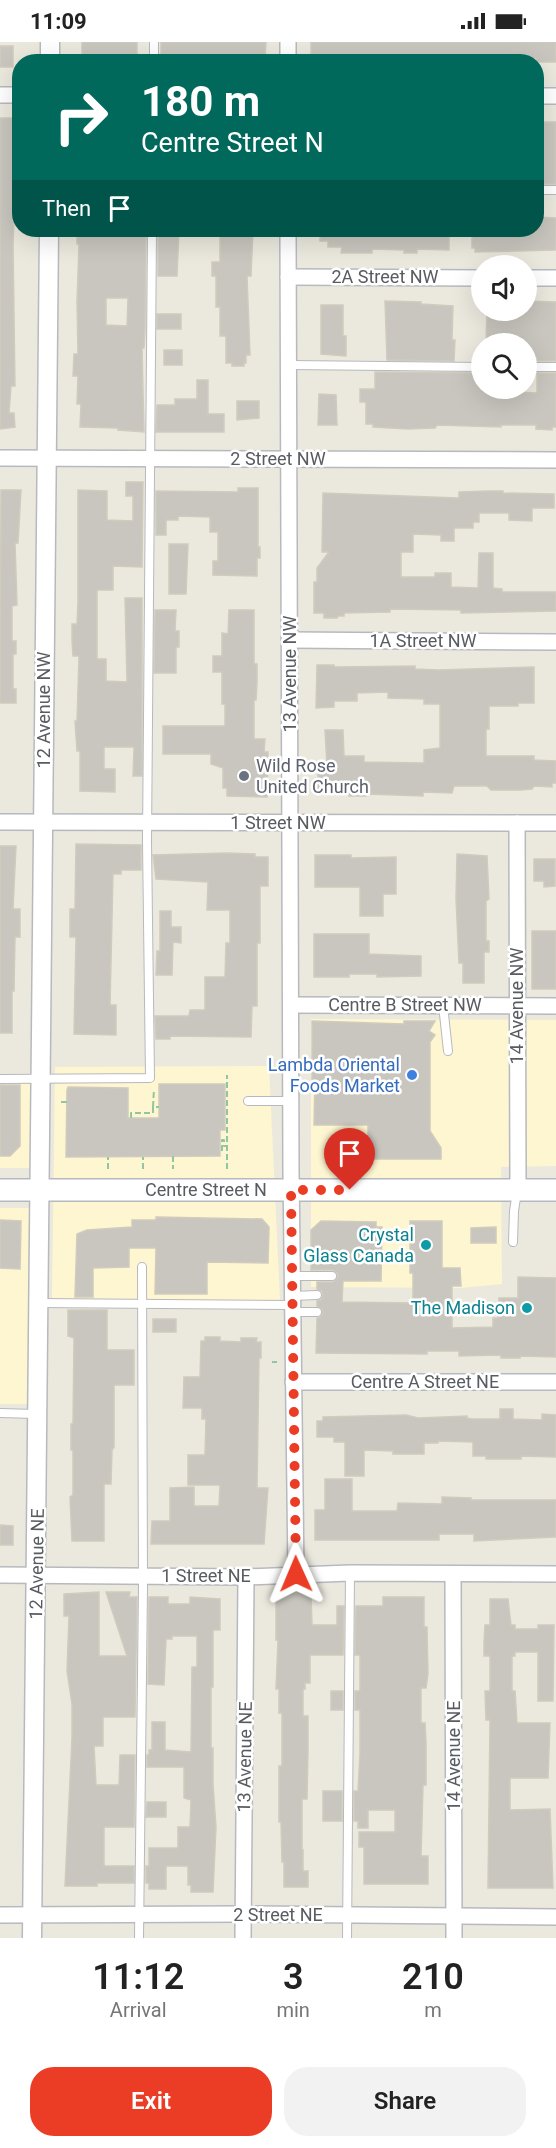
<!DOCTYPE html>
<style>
:root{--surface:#fff;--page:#f2f2f2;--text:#222;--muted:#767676;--accent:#eb3c25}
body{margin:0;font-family:Roboto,sans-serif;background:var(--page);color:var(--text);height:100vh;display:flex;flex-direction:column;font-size:22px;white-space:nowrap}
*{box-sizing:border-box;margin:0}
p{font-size:20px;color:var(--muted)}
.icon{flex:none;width:33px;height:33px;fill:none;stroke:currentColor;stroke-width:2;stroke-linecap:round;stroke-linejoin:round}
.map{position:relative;height:1896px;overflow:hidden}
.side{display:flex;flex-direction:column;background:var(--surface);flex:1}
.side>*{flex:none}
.guide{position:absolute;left:12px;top:12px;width:532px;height:183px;border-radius:24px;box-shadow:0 6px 24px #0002;background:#00695c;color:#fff;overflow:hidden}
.buttons{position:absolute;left:471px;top:213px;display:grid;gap:12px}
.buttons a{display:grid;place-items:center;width:66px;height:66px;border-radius:50%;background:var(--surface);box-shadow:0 6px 24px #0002;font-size:30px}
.pin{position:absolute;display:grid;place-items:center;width:51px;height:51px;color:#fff;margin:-62px -26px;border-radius:50% 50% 50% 0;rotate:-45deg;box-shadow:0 0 6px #0007}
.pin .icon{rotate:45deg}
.me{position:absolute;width:66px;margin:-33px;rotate:359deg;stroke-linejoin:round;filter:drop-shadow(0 0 4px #0008)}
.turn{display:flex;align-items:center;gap:21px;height:126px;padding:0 30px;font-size:27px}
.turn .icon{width:78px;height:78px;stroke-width:2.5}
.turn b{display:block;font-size:42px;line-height:51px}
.then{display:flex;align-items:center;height:57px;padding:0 30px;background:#0003;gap:12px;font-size:22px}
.eta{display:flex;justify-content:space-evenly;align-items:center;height:102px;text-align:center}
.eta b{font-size:36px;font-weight:600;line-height:42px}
.cta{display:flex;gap:12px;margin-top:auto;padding:12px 30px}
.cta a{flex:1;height:69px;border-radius:24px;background:var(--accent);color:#fff;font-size:24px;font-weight:600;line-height:69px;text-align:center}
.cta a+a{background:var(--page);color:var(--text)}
.status{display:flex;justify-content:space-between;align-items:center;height:42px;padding:0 30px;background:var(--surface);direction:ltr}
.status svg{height:16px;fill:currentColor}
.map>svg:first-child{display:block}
.commercial{fill:#fef5d1}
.building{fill:#c8c6be;stroke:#d0cbbd;stroke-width:1.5;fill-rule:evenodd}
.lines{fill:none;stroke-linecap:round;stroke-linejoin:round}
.service-casing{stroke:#b7b9be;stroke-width:10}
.minor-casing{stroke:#b7b9be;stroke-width:18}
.tertiary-casing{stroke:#b7b9be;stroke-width:21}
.secondary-casing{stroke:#b5b8be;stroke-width:24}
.path{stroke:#93c5a3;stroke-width:2;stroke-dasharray:6 3;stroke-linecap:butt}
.service{stroke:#fff;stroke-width:8}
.minor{stroke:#fff;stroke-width:15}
.tertiary{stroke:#fff;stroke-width:18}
.secondary{stroke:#fff;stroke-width:21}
.route{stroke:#eb3c25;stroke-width:10;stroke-dasharray:0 18}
.worship-dot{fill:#6b7280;stroke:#fff;stroke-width:2}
.shop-dot{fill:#3f7fe0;stroke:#fff;stroke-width:2}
.culture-dot{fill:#0f9aa8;stroke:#fff;stroke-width:2}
.labels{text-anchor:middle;stroke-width:5;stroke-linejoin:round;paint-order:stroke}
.street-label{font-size:18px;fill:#585b60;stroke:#fff}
.worship-label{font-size:18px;fill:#5b616d;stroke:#fff;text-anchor:start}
.shop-label{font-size:18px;fill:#366cbe;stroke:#fff;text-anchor:end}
.culture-label{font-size:18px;fill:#0d838f;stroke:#fff;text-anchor:end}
</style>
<div class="status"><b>11:09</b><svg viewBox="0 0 49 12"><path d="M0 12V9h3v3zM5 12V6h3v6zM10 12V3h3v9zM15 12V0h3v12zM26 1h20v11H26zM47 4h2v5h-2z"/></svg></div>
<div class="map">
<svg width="556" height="1896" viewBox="0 0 556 1896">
<rect width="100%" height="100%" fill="#ebe9de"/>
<g class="commercial">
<path d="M311,977L556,978V1124L501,1125L502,1242L461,1246L311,1245Z"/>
<path d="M269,1024L280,1258H52L55,1025Z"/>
<path d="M0,1041H37L35,1126H0Z"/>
<rect x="0" y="1166" width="29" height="196"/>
</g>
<g class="building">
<rect x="82" y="0" width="55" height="20"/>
<path d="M161,0H266L265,17H258V20H243V16H176V20H161Z"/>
<path d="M311,0H556V20H537L536,16H502V20H391V14L340,13V20H311Z"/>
<rect x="0" y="4" width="13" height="21"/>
<path d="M0,76H17V110L13,202L15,344H11L9,371H14L15,385L0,387Z"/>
<path d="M539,80H556V142H537V83Z"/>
<path d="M537,175L556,176V208L475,210V206H472V188H537Z"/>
<path d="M77,188H146L145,287L144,306H142L144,390L118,388V386L80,385L81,362H77L78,334H73L74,312H78L77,260L79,202H77ZM106,256H128L127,284L106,283Z"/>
<path d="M158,188H179L177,234H158Z"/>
<path d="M220,188H253L251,234H247L250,313H246V321H244V324H232V321H226V294H220V265H216V234H212V220H220Z"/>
<path d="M320,188H449V208L417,207V211H404V208L372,207V211H341L342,205H328V199H320Z"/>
<path d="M385,259L421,260V262L453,264L452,298H455L454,319L387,318Z"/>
<path d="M526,259L556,260V319H537V315H526V302H486L487,268H526Z"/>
<path d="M321,263H343V294H346V314L321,312Z"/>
<rect x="157" y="272" width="24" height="15"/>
<rect x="164" y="308" width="18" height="15"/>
<path d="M375,330L482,331V346H487V353L516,354V350L537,351V331H556V385H552V388L536,387V383H501V385L437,383L435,386L408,387L373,385V382H366V360H360V347H375Z"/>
<path d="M197,338H208V372H224V390H156L157,363H175V357H197Z"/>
<path d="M319,352L336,353L337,383H318Z"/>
<path d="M237,359H259V376L237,378Z"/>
<path d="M126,440H143L142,525L113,524V548H97V617H106V639L127,640L125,556H142V734H133L134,705H104V727H115V750L80,749V709H77L75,679H77L79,614H73L72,598V582H77L78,560V448L107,449V478L133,479V454H126Z"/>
<path d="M238,446H258V505H260V516H257V534L213,533V519H218V490H210V475L178,474V478H166V493H156V449L238,450Z"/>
<path d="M1,448H21L18,501H15L17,563L12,564V599H16V612H13V647H16V661H0Z"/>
<path d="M488,449H503V451L554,452V466H532V479L509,478V471H479V480H473V486H454V499H441V493L413,492V510H401V535H435V531H451V545L478,546L479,511H493V546L502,547V550H556V569L461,571V568L390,567V570L344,571V574H338L337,576H324V571H314V540H317V526L329,510H322L323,451L459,456V450Z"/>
<path d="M169,502H188L186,552H169Z"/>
<path d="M155,568H176L175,589H179V605H176V631H154Z"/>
<path d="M229,568H254V622H257V641L256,658H254V697H265L264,710H268L267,755L227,754V746H223V726L211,722V712H163V684H225V662H222V630H213V614H222V591L228,592Z"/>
<path d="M317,623H334V625L415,624V627L438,628L534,625V661H518V664H489V687H486V714H534V718L556,719V741H552V745L534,744L532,747L521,748H491L487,744H454L452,751L423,750V754L366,752V754H349L348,748L318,747V724H327L325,688H343L344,714H364V720L424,721V708L440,706V662H424V657L388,656V650L357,651V659H334V665L316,666Z"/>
<path d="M76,802L141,803V828H121V832H113L110,963H116V993L74,992L76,895H70V867H75Z"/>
<path d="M0,804H16L13,867H20V895H15L14,949H12V991H0Z"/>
<path d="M227,811L255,812V815H268V844H260V901H257V964H252L251,995L170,994V997H156L155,974H189L190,968H205V935H225L226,901H230V868H207L208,840L156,837L153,813Z"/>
<path d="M457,812L487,814L489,857L486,859V899H489V910H484V941H463V921H459L456,857Z"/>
<path d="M315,813H351V816L396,815V852H383V874H360V845H315Z"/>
<path d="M534,817H555V844L544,845V839H534Z"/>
<path d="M160,869H171V885H181V901L173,900L172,933H156L157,909H160Z"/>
<rect x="532" y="889" width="24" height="58"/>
<path d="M314,892H369V912L421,914V934L377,935V932H349V935H314Z"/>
<path d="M312,979L404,982V979H435L429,989L435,993L430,1000V1089L441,1106V1117H368V1083H314L315,1038H312Z"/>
<path d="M159,1042H225V1088H220V1114L66,1115L67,1048L68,1045L128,1046V1076H159Z"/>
<path d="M0,1043H20V1104L10,1114H0Z"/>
<path d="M156,1175L262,1177L269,1185L268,1221L207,1220V1252H155L156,1206H129V1225L93,1226V1255H75L77,1192L87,1188L132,1185V1178H156Z"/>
<path d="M0,1178L21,1179L20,1227L0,1226Z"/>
<path d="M321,1179L376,1180V1185H382L381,1239H343L342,1260L413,1261V1231H410V1179H442V1226H460L461,1244H452V1286L493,1285V1276H498L499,1256H518V1235L556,1236V1315L520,1314V1316H501V1313L459,1314V1309H427V1312L316,1311L317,1276L320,1275L323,1271L322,1267L317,1264V1259L321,1258L323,1253L322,1249L317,1247V1240H333L338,1235L337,1231L333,1228H311V1188Z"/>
<path d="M496,1185V1201H471V1186Z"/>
<path d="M68,1268H107V1308H134V1343H114V1405L112,1408L111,1442H104V1499H72L70,1455L73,1453V1408H71V1382H73L74,1296L68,1294Z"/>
<rect x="153" y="1277" width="23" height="13"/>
<path d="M205,1295H220V1299L241,1300V1296H257L256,1300H261V1316H259L257,1446H268L264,1502H151L152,1479H170V1446L194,1445V1464H219L220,1443H188V1413H205L206,1377H202V1366H183L184,1335H200L201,1299H205Z"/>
<path d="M500,1367H513V1377L542,1378V1372L556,1373V1415L521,1414V1417H486V1414H473V1400L438,1399V1401H424V1412H393V1409L364,1408V1434H345V1400H334V1395H317V1379H323V1375L406,1373L418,1376L467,1374V1376L471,1377H500Z"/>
<path d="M325,1437H352V1469H397L398,1461L442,1462V1455L471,1456V1458H556V1495L474,1499V1492H439V1498H315V1468H325Z"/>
<path d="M0,1483L13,1484V1503H0Z"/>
<path d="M99,1550V1614H127L106,1550H130L129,1555H137L135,1675H103V1704H94L96,1743H119L120,1713H135L134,1785H104V1824H134V1841H97V1844H65L72,1696V1662L67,1629L69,1574H64V1552Z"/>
<path d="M280,1551H311L312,1583H337V1564H344L343,1613H310V1641H305V1647H303V1674H308V1709L307,1757H302V1808H303V1829H308V1845H284V1820H282L281,1780H279V1724H282V1671H279V1647H276L278,1598H276V1557H280Z"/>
<path d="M149,1555H168V1562H190V1555L220,1557V1588H213V1645H211V1706H213V1743L216,1785L213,1850H191V1843H188V1824H166V1847H149V1841H146V1824H149V1806H178V1785H190L191,1758L184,1756V1725H147V1713H149V1708H152V1680H165V1708L191,1710L192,1625H197V1594H172V1597H166L164,1643L148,1642Z"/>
<path d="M383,1555H424V1585H427L428,1632L426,1646H421V1681H425L426,1700V1743H423L421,1814H428V1842H364V1805H359V1790H395V1768H368V1786H358V1779H354V1749H358L360,1712V1668H355V1649H359L360,1648V1613H355L356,1564H383Z"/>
<path d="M490,1557H508L511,1583H515V1587H538V1583H554L553,1659H538V1610H515V1614H512V1649H515L517,1681H550L548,1736H510V1768L550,1767L553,1846H488L490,1678H486L485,1649H490V1614H484V1600L485,1583H490Z"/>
<rect x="331" y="1649" width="12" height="19"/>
<rect x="323" y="1749" width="19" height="30"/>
<path d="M147,1760H166V1775H146Z"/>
</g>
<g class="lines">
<defs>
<g id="service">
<path d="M154,20V0"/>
<path d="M537,148H556"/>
<path d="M289,323L482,325"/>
<path d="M526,325H556"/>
<path d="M443,963L448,1009"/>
<path d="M0,1037L150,1036L147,799L152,188"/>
<path d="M248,1059H291"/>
<path d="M513,1200L514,1169L517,1149"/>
<path d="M292,1234H332"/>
<path d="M293,1254L317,1253"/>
<path d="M39,1261L293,1263"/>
<path d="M293,1270H317"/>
<path d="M0,1371L36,1372"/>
<path d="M139,1896L143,1544L142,1225"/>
<path d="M347,1896L350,1531"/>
</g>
<g id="minor">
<path d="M288,0V20"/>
<path d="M0,53H20"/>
<path d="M537,54H556"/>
<path d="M288,188L291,1129L296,1532"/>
<path d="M288,235L482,236"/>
<path d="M526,236H556"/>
<path d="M0,416L556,418"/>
<path d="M290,598L556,600"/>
<path d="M0,780L556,781"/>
<path d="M517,781L518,1148"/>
<path d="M291,963L556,964"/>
<path d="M293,1340H556"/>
<path d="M453,1532L454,1896"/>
<path d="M0,1533L246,1535L350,1531L556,1532"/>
<path d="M0,1873L243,1872L556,1875"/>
<path d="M243,1896L246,1535"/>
</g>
<g id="tertiary">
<path d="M50,0V20"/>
<path d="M32,1896L49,188"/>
</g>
<path id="secondary" d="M0,1148H556"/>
</defs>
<use href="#service" class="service-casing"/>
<use href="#minor" class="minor-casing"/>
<use href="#tertiary" class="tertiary-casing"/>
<use href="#secondary" class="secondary-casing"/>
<g class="path">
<path d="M61,1060H69"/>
<path d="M153,1065L154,1047"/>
<path d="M131,1076V1071H153V1065H159"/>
<path d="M222,1109V1098H224V1104H227"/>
<path d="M173,1114V1127"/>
<path d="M108,1127V1115"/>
<path d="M143,1127V1115"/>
<path d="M227,1127V1033"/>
<path d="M309,1213H311"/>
<path d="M272,1320H277"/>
</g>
<use href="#service" class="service"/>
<use href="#minor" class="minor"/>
<use href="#tertiary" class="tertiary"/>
<use href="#secondary" class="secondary"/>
</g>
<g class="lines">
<path class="route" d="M296,1532L291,1148H350"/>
</g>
<circle class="worship-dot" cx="244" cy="734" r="6"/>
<circle class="shop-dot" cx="412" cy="1033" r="6"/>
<g class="culture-dot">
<circle cx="426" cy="1203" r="6"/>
<circle cx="527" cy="1266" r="6"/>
</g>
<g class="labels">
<g class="street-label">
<text x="385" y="241">2A Street NW</text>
<text x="278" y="423">2 Street NW</text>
<text x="423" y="605">1A Street NW</text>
<text transform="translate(290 632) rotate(-90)" y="6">13 Avenue NW</text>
<text transform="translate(44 668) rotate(-90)" y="6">12 Avenue NW</text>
<text x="278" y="787">1 Street NW</text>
<text x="405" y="969">Centre B Street NW</text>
<text transform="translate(517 964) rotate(-90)" y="6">14 Avenue NW</text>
<text x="206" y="1154">Centre Street N</text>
<text x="425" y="1346">Centre A Street NE</text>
<text transform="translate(37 1522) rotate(-89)" y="6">12 Avenue NE</text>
<text x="206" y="1540">1 Street NE</text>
<text transform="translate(454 1714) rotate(-90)" y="6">14 Avenue NE</text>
<text transform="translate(245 1715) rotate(-89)" y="6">13 Avenue NE</text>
<text x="278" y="1879">2 Street NE</text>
</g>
<g class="worship-label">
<text x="256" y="730">Wild Rose<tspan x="256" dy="21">United Church</tspan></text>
</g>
<g class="shop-label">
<text x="400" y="1029">Lambda Oriental<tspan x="400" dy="21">Foods Market</tspan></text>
</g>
<g class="culture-label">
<text x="414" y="1199">Crystal<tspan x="414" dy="21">Glass Canada</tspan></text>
<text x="515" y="1272">The Madison</text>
</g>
</g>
</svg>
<div class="buttons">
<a><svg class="icon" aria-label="sound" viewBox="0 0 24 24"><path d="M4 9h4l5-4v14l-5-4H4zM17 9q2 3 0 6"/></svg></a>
<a><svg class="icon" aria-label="search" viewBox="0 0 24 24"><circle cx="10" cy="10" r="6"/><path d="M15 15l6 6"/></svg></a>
</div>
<div class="pin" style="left:350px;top:1148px;background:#d93025"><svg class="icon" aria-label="arrive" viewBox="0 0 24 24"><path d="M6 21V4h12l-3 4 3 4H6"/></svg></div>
<svg class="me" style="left:296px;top:1532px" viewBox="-20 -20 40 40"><path d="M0-17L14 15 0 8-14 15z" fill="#eb3c25" stroke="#fff" stroke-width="4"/></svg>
<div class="guide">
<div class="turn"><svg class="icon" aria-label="right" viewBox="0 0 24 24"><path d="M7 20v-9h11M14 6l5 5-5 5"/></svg><div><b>180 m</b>Centre Street N</div></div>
<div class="then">Then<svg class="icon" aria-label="arrive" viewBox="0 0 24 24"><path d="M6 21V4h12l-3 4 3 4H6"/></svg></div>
</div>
</div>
<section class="side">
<div class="eta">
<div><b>11:12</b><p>Arrival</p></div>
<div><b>3</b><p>min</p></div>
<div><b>210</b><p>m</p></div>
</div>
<div class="cta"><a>Exit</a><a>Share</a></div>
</section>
